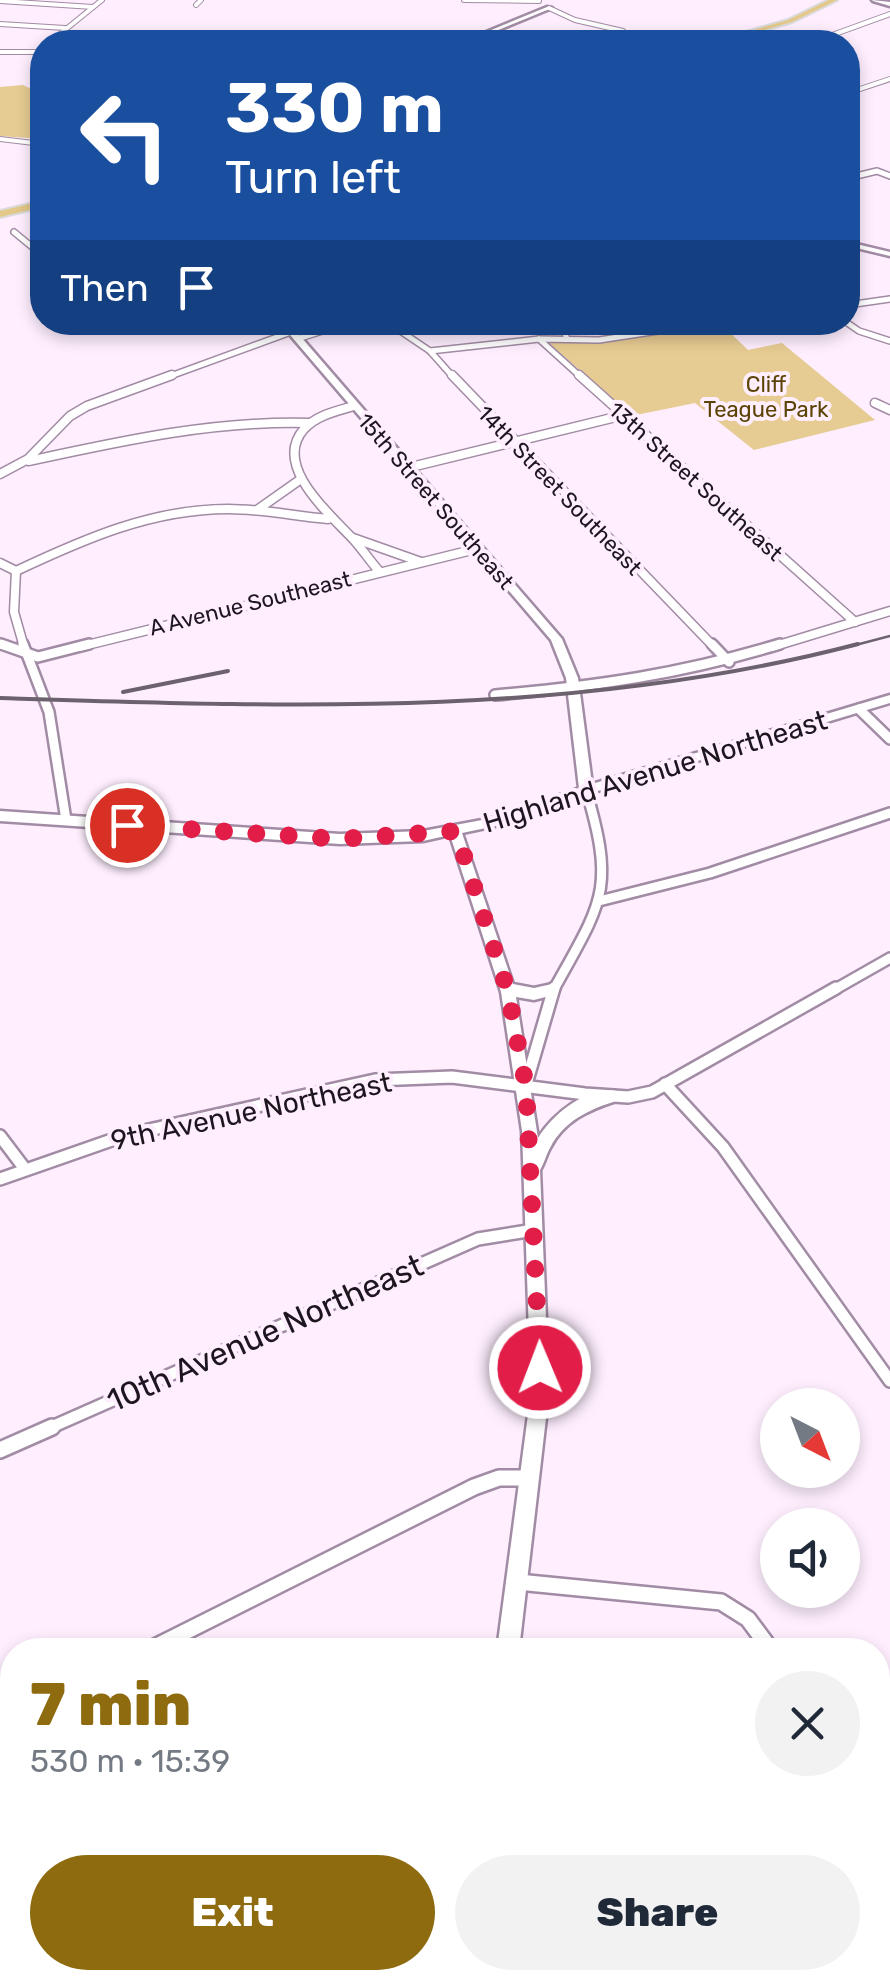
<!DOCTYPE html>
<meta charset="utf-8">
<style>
:root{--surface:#fff;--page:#f2f2f3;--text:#1f2937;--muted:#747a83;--accent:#8e6b0f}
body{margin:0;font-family:Rubik,sans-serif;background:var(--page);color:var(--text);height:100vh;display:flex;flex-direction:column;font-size:38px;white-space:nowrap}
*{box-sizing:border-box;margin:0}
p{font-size:32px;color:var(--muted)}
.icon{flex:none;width:55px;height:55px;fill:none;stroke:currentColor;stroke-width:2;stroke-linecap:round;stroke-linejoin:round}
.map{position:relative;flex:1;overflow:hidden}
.side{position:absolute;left:0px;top:1638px;width:890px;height:352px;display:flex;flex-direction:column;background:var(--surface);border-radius:40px 40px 0 0;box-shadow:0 5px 15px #0003}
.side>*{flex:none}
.hud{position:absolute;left:30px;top:30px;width:830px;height:305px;border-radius:40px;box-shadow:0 5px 15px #0003;background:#1a4fa0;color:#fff;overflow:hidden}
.needle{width:65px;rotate:138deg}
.tools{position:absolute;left:760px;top:1388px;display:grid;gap:20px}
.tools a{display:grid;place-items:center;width:100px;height:100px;border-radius:50%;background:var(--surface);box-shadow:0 5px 15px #0003;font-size:50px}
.pin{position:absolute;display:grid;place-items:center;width:85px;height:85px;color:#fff;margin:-42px;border:5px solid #fff;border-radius:50%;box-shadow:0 2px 10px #0007}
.me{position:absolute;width:110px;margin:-55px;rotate:359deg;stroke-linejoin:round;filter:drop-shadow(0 0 8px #0008)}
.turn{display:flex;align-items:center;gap:35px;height:210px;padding:0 30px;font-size:45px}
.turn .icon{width:130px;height:130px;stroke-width:2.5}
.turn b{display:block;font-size:70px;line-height:85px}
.then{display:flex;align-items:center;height:95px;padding:0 30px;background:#0003;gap:20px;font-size:38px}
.round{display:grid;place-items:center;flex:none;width:105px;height:105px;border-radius:52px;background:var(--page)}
.overview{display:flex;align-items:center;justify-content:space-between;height:170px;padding:0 30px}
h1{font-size:60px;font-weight:800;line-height:75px;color:var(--accent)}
.primary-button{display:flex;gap:20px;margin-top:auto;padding:20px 30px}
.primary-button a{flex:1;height:115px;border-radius:60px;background:var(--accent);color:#fff;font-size:40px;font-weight:800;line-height:115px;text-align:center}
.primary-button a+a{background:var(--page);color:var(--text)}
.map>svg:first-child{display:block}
.green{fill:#e6cb92}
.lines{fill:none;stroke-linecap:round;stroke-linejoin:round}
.street-far5-casing{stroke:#a28ba4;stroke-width:6}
.street-far4-casing{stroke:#a28ba4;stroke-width:8}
.street-far3-casing{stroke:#a28ba4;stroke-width:11}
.street-far2-casing{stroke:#a28ba4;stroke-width:14}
.street-far1-casing{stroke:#a28ba4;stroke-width:16}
.street-casing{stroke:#a28ba4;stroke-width:20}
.secondary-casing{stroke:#a28ba4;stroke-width:5}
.primary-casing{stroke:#dbdadb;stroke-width:4}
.street-far5{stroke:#fff;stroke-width:4}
.street-far4{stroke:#fff;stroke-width:5}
.street-far3{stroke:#fff;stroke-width:8}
.street-far2{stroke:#fff;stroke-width:9}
.street-far1{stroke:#fff;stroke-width:11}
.street{stroke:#fff;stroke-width:15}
.secondary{fill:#fff;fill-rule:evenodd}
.primary{fill:#e3c889;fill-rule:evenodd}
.rail-far1{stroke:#6c626d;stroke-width:2.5}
.rail{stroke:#6c626d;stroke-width:4}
.route{stroke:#e11d48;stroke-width:18;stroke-dasharray:0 32.4}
.labels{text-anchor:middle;stroke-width:8;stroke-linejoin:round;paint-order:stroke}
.far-park-label{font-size:22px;fill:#5b4304;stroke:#feeefe}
.far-street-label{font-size:22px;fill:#1e161f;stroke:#feeefe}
.street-label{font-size:28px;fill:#1e161f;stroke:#feeefe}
.near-street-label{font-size:32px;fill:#1e161f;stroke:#feeefe}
</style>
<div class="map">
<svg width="890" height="1988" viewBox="0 0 890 1988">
<rect width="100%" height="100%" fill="#feeefe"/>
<g class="green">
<path d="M23,85L42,94V139L0,136V87Z"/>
<path d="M721,324L748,350L782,343L875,420L754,450L695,403L631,416L549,343H584Z"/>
</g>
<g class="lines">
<defs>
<g id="street-far5">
<path d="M464,0L539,1"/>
<path d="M0,1L93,7"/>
<path d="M196,5L201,0"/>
<path d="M549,8L575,20L623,31"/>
<path d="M0,24L65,28"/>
<path d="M50,42L102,0"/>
<path d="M813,42L890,14"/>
<path d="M0,52H42"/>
<path d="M36,81L33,74L42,53"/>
<path d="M848,93L890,79"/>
<path d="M0,139L42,144"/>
</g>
<g id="street-far4">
<path d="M848,178L877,171L890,176"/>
<path d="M14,232L42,255"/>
<path d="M848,305L890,299"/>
<path d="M387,322L430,351L454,378"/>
<path d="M561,322L567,339"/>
<path d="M846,322L859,331L890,341"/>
<path d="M297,339L351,322"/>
<path d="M539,339L582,378"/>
<path d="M430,351L539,339L599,340L717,322"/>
<path d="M165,378L291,332"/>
</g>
<g id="street-far3">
<path d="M452,375L714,647"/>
<path d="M579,375L855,622"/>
<path d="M875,403L890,410"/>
<path d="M354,406C337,411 317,415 304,429C271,466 332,516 354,540C363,550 370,561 379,571"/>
<path d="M29,461C121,441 216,420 310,423"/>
<path d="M407,468L620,416"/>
<path d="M0,474L28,459L70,416L87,406L172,375"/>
<path d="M257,510L301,479"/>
<path d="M353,538L421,562"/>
<path d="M0,563L16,571L14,612L24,647"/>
<path d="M16,571C84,539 152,509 228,509C262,509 295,516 328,519"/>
<path d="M0,644L9,647"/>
<path d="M79,647L476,549"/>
<path d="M772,647L890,611"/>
</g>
<g id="street-far2">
<path d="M1,644L38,657L89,644"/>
<path d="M23,644L49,712L66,820"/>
<path d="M712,644L729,662"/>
<path d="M495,695C597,686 681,674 780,644"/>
<path d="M859,709L890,739"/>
<path d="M599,901L710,873L890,813"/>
<path d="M553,991C602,902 616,891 586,790"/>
<path d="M832,991L890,958"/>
</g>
<g id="street-far1">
<path d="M526,1084L554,988"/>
<path d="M665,1084L723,1147L890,1381"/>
<path d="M0,1136L25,1169"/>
<path d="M0,1179L126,1135L375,1080L452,1077L585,1094L628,1097L652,1092L836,988"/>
<path d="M47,1429L478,1239L534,1230"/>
</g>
<g id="street">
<path d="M0,1450L52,1427"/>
<path d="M518,1582L721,1602L748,1619L771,1650"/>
<path d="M149,1650L474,1487L499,1478H530"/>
<path d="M0,1725L12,1718"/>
<path d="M878,1769L890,1762"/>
<path d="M878,1825L890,1846"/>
<path d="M0,1896L12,1906"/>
<path d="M108,1978L122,1988"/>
</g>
<g id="secondary">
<path d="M872,0L890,2V6L873,1Z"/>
<path d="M547,7L552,8L469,42H462Z"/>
<path d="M36,79L42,81V85L34,82Z"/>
<path d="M848,242L890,252V256L848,246Z"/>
<path d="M279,322H288L562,639L578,678L592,784L890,695V703L591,793L505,824L462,833L513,984L534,988L552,984L557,986L559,990L557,994L534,1000L516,997L538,1138C553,1114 586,1087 616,1091L618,1096L616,1101C588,1110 564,1121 550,1148C546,1155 544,1164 540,1170L549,1392L519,1650H497L531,1392L522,1131L501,992L450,835L423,841L340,844L0,821V811L340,834L423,831L498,817L579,788L566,678L551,640Z"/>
<path d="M457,1978H481L480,1988H456Z"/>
</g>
<g id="primary">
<path d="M829,0H837L792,22L722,42H712L788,20Z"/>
<path d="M42,201V207L0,217V211Z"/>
</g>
</defs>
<use href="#street-far5" class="street-far5-casing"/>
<use href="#street-far4" class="street-far4-casing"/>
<use href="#street-far3" class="street-far3-casing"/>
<use href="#street-far2" class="street-far2-casing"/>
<use href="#street-far1" class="street-far1-casing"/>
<use href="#street" class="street-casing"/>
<use href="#secondary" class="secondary-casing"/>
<use href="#primary" class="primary-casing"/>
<use href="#street-far5" class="street-far5"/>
<use href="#street-far4" class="street-far4"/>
<use href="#street-far3" class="street-far3"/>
<use href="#street-far2" class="street-far2"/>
<use href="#street-far1" class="street-far1"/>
<use href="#street" class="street"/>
<use href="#secondary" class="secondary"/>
<use href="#primary" class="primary"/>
<path class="rail-far1" d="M848,647L890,636"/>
<g class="rail">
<path d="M123,692L228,671"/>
<path d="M0,698C289,707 576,718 858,644"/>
</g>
</g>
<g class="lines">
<path class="route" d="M127,825L340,839L456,831L508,992L526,1086L540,1368"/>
</g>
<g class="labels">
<g class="far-park-label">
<text x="766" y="392">Cliff<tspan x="766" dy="25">Teague Park</tspan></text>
</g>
<g class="far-street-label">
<text transform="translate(696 481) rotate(42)" y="8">13th Street Southeast</text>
<text transform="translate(560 490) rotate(46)" y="8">14th Street Southeast</text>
<text transform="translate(436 501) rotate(49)" y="8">15th Street Southeast</text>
<text transform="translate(250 603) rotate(-14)" y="8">A Avenue Southeast</text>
</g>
<g class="street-label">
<text transform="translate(655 771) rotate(-17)" y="10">Highland Avenue Northeast</text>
<text transform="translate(251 1111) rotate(-12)" y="10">9th Avenue Northeast</text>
</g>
<g class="near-street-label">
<text transform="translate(265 1333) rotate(-24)" y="11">10th Avenue Northeast</text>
</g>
</g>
</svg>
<div class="tools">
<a><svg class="needle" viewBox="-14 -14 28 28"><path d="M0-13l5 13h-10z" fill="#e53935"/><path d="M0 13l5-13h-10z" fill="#747a83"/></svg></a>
<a><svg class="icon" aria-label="sound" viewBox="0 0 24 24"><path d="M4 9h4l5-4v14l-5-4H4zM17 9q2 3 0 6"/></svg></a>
</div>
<div class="pin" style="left:127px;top:825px;background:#d93025"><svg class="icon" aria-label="arrive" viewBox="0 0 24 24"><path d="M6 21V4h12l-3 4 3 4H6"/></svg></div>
<svg class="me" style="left:540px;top:1368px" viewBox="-20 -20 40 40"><circle r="17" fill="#e11d48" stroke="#fff" stroke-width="3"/><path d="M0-11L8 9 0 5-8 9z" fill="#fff"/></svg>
<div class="hud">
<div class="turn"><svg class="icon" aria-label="left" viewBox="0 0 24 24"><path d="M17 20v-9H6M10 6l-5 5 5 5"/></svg><div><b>330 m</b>Turn left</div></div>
<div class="then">Then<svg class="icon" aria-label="arrive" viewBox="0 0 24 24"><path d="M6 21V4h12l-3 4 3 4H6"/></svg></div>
</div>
<section class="side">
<div class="overview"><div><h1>7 min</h1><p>530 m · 15:39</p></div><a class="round"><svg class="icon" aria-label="close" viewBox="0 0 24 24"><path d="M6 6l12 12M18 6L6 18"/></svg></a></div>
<div class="primary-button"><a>Exit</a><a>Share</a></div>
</section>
</div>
